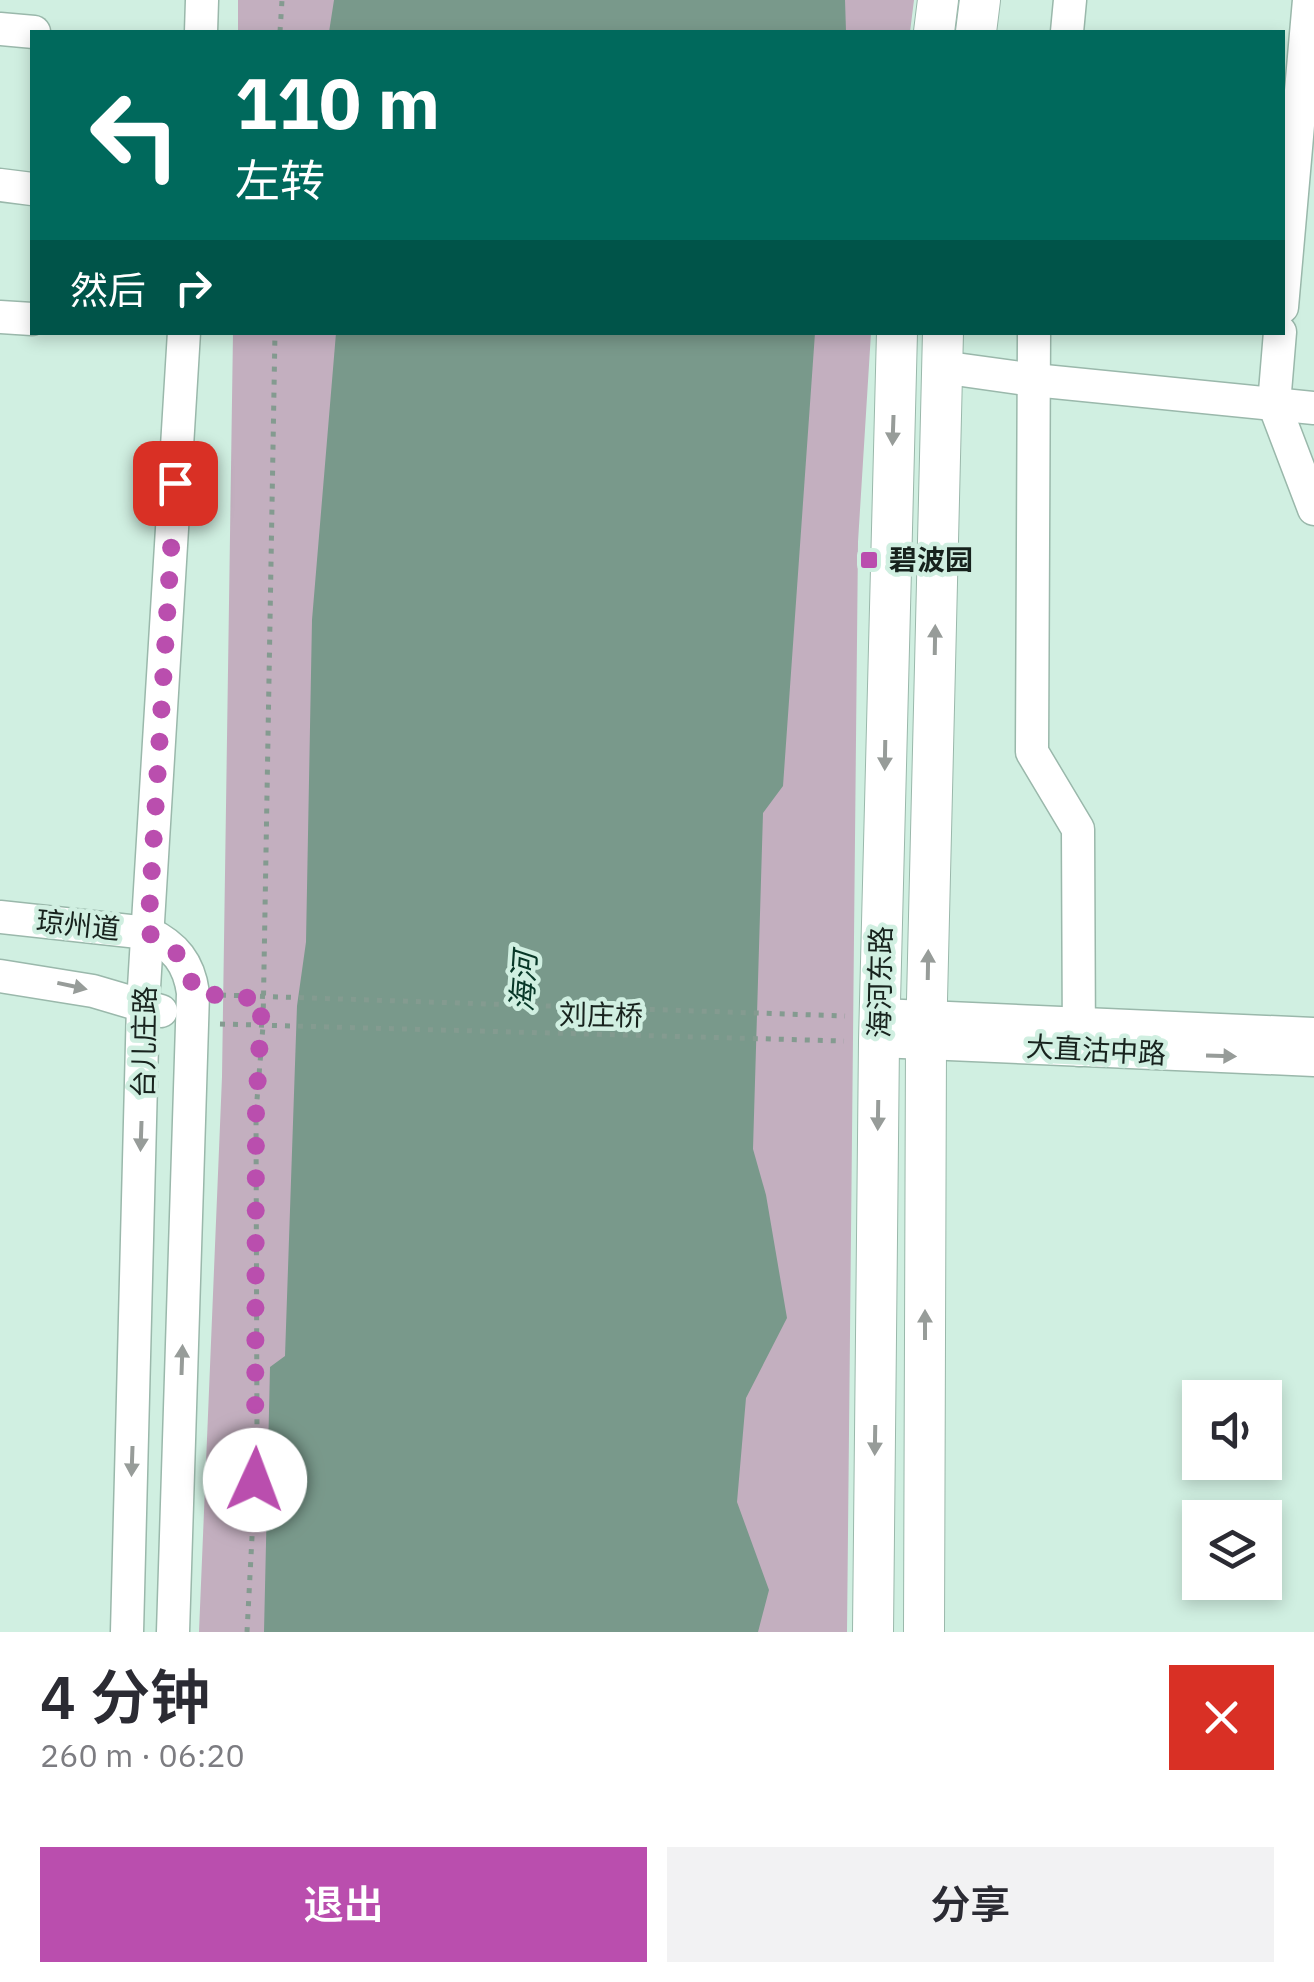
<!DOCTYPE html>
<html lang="zh">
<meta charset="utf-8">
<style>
:root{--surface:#fff;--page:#f2f2f3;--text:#2b2b33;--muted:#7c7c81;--accent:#ba4eae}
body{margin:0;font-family:"IBM Plex Sans","Noto Sans SC",sans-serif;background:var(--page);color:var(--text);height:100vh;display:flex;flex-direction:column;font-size:38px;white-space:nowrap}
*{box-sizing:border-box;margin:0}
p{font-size:32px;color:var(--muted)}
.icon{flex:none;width:55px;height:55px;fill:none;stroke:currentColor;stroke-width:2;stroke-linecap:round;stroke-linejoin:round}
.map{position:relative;height:1632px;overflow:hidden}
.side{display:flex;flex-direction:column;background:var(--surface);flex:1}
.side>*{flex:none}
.top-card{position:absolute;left:30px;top:30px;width:1255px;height:305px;border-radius:0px;box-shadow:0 5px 15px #0003;background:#00695c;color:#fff;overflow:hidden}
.fabs{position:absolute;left:1182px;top:1380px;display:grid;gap:20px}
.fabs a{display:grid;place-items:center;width:100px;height:100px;border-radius:0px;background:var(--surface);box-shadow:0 5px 15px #0003;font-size:50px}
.pin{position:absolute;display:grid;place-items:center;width:85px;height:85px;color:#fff;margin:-42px;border-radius:20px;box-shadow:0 5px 15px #0006}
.me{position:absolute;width:110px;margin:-55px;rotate:2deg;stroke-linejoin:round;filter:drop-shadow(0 0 8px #0008)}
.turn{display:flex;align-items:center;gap:35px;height:210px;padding:0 40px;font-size:45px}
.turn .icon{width:130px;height:130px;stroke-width:2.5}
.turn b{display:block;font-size:70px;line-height:85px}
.then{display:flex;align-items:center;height:95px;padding:0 40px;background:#0003;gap:20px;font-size:38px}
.round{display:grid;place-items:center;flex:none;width:105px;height:105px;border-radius:0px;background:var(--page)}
.head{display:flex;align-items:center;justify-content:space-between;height:170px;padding:0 40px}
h1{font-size:60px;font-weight:600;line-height:75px}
.cta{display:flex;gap:20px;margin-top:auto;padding:20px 40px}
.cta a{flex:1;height:115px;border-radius:0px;background:var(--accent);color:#fff;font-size:40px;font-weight:600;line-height:115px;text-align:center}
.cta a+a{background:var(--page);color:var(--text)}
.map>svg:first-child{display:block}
.green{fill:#c3afbf}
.water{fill:#79998b}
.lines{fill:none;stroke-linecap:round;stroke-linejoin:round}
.minor-casing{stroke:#9ab8ab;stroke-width:35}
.major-casing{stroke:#9ab8ab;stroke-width:42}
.path{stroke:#849b90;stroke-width:5;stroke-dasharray:5 8;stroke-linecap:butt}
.minor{stroke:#fff;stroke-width:32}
.major{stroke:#fff;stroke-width:40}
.oneway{fill:#979c99}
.route{stroke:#ba4eae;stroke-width:18;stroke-dasharray:0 32.4}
.poi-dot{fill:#ba4eae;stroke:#d0efe1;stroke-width:4}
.labels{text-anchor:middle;stroke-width:9;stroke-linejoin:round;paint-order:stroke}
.poi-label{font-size:28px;font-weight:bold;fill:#17221d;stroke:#d0efe1;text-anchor:start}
.street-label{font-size:28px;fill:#17221d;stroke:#d0efe1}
.water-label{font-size:30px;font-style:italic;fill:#073727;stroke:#d0efe1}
</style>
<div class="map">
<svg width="1314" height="1632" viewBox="0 0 1314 1632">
<rect width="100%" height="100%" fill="#d0efe1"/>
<g class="green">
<path d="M238,0H914L910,32H238Z"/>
<path d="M233,333H871L858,542L847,1632H199L222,1077Z"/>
</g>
<g class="water">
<path d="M334,0H845L846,32H329Z"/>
<path d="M336,333H815L783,786L763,813L753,1149L766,1195L787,1318L746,1398L737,1502L769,1590L758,1632H264L270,1367L285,1356L297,1006L306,942L312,620Z"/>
</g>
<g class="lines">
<defs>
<g id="minor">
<path d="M0,29L34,32"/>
<path d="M201,32L202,0"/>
<path d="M1067,32L1070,0"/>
<path d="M0,185L32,189"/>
<path d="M1282,307L1309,0"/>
<path d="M0,317L32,319"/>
<path d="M1034,332L1032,752L1078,829L1079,1050"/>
<path d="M1280,332L1274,404L1314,509"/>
<path d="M941,367L1034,380L1314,408"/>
<path d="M0,917L148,933C175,946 189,963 193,993L173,1632"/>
<path d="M0,976L93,991L161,1011"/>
<path d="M880,1015L1314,1034"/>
<path d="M879,1041L1314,1060"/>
<path d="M127,1632L143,1004L184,332"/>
</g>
<g id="major">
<path d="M934,32L938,0"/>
<path d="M976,32L980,0"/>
<path d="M873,1632L879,1041L897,332"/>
<path d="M924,1632L926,1042L943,332"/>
</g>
</defs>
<use href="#minor" class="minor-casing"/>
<use href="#major" class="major-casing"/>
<g class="path">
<path d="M280,32L282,0"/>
<path d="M221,995L845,1016"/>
<path d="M220,1024L844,1041"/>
<path d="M247,1632L257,1442L256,1112L263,1026L275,332"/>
</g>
<use href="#minor" class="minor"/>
<use href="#major" class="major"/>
</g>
<defs><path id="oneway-solid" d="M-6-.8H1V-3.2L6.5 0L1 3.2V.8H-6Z" transform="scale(2.5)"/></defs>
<g class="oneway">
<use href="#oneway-solid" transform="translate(893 430) rotate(92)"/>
<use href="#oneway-solid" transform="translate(935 640) rotate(-89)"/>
<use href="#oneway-solid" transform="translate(885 755) rotate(91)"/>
<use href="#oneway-solid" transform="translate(928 965) rotate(-89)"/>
<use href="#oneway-solid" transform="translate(72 986) rotate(12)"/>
<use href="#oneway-solid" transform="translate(1221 1056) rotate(2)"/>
<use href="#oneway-solid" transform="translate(878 1115) rotate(91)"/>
<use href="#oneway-solid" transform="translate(141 1136) rotate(92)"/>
<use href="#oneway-solid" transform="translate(925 1325) rotate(-90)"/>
<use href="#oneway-solid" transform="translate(182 1360) rotate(-88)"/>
<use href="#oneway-solid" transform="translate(875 1440) rotate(91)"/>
<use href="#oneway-solid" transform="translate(132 1461) rotate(92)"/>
</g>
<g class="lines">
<path class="route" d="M175,483L148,933C175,946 189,963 194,993L262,999L256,1112L255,1480"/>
</g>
<rect class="poi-dot" x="859" y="550" width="20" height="20" rx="5"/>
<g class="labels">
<g class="poi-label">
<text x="889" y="570">碧波园</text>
</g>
<g class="street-label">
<text transform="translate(78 925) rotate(6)" y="10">琼州道</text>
<text transform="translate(880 982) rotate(-89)" y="10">海河东路</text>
<text transform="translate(601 1015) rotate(1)" y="10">刘庄桥</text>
<text transform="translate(144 1042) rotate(-89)" y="10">台儿庄路</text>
<text transform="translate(1096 1050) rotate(3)" y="10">大直沽中路</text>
</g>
<g class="water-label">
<text transform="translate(524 982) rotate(-86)" y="10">海河</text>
</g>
</g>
</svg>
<div class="fabs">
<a><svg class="icon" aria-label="sound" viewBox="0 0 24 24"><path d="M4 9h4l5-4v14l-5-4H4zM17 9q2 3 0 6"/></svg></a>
<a><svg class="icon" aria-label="layers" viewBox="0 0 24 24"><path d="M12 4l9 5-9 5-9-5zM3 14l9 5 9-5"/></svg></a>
</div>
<div class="pin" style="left:175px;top:483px;background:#d93025"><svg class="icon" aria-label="arrive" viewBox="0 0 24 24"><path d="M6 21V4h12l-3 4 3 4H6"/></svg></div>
<svg class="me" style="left:255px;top:1480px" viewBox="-20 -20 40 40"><circle r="19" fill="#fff"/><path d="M0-13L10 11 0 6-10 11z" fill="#ba4eae"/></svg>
<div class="top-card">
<div class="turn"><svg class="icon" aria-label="left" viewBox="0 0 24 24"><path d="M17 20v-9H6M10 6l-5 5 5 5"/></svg><div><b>110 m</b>左转</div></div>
<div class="then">然后<svg class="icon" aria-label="right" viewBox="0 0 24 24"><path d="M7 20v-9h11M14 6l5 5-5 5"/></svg></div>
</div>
</div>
<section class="side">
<div class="head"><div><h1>4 分钟</h1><p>260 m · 06:20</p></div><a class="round" style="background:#d93025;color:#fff"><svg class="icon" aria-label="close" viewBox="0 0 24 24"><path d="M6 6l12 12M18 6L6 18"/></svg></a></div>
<div class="cta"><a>退出</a><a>分享</a></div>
</section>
